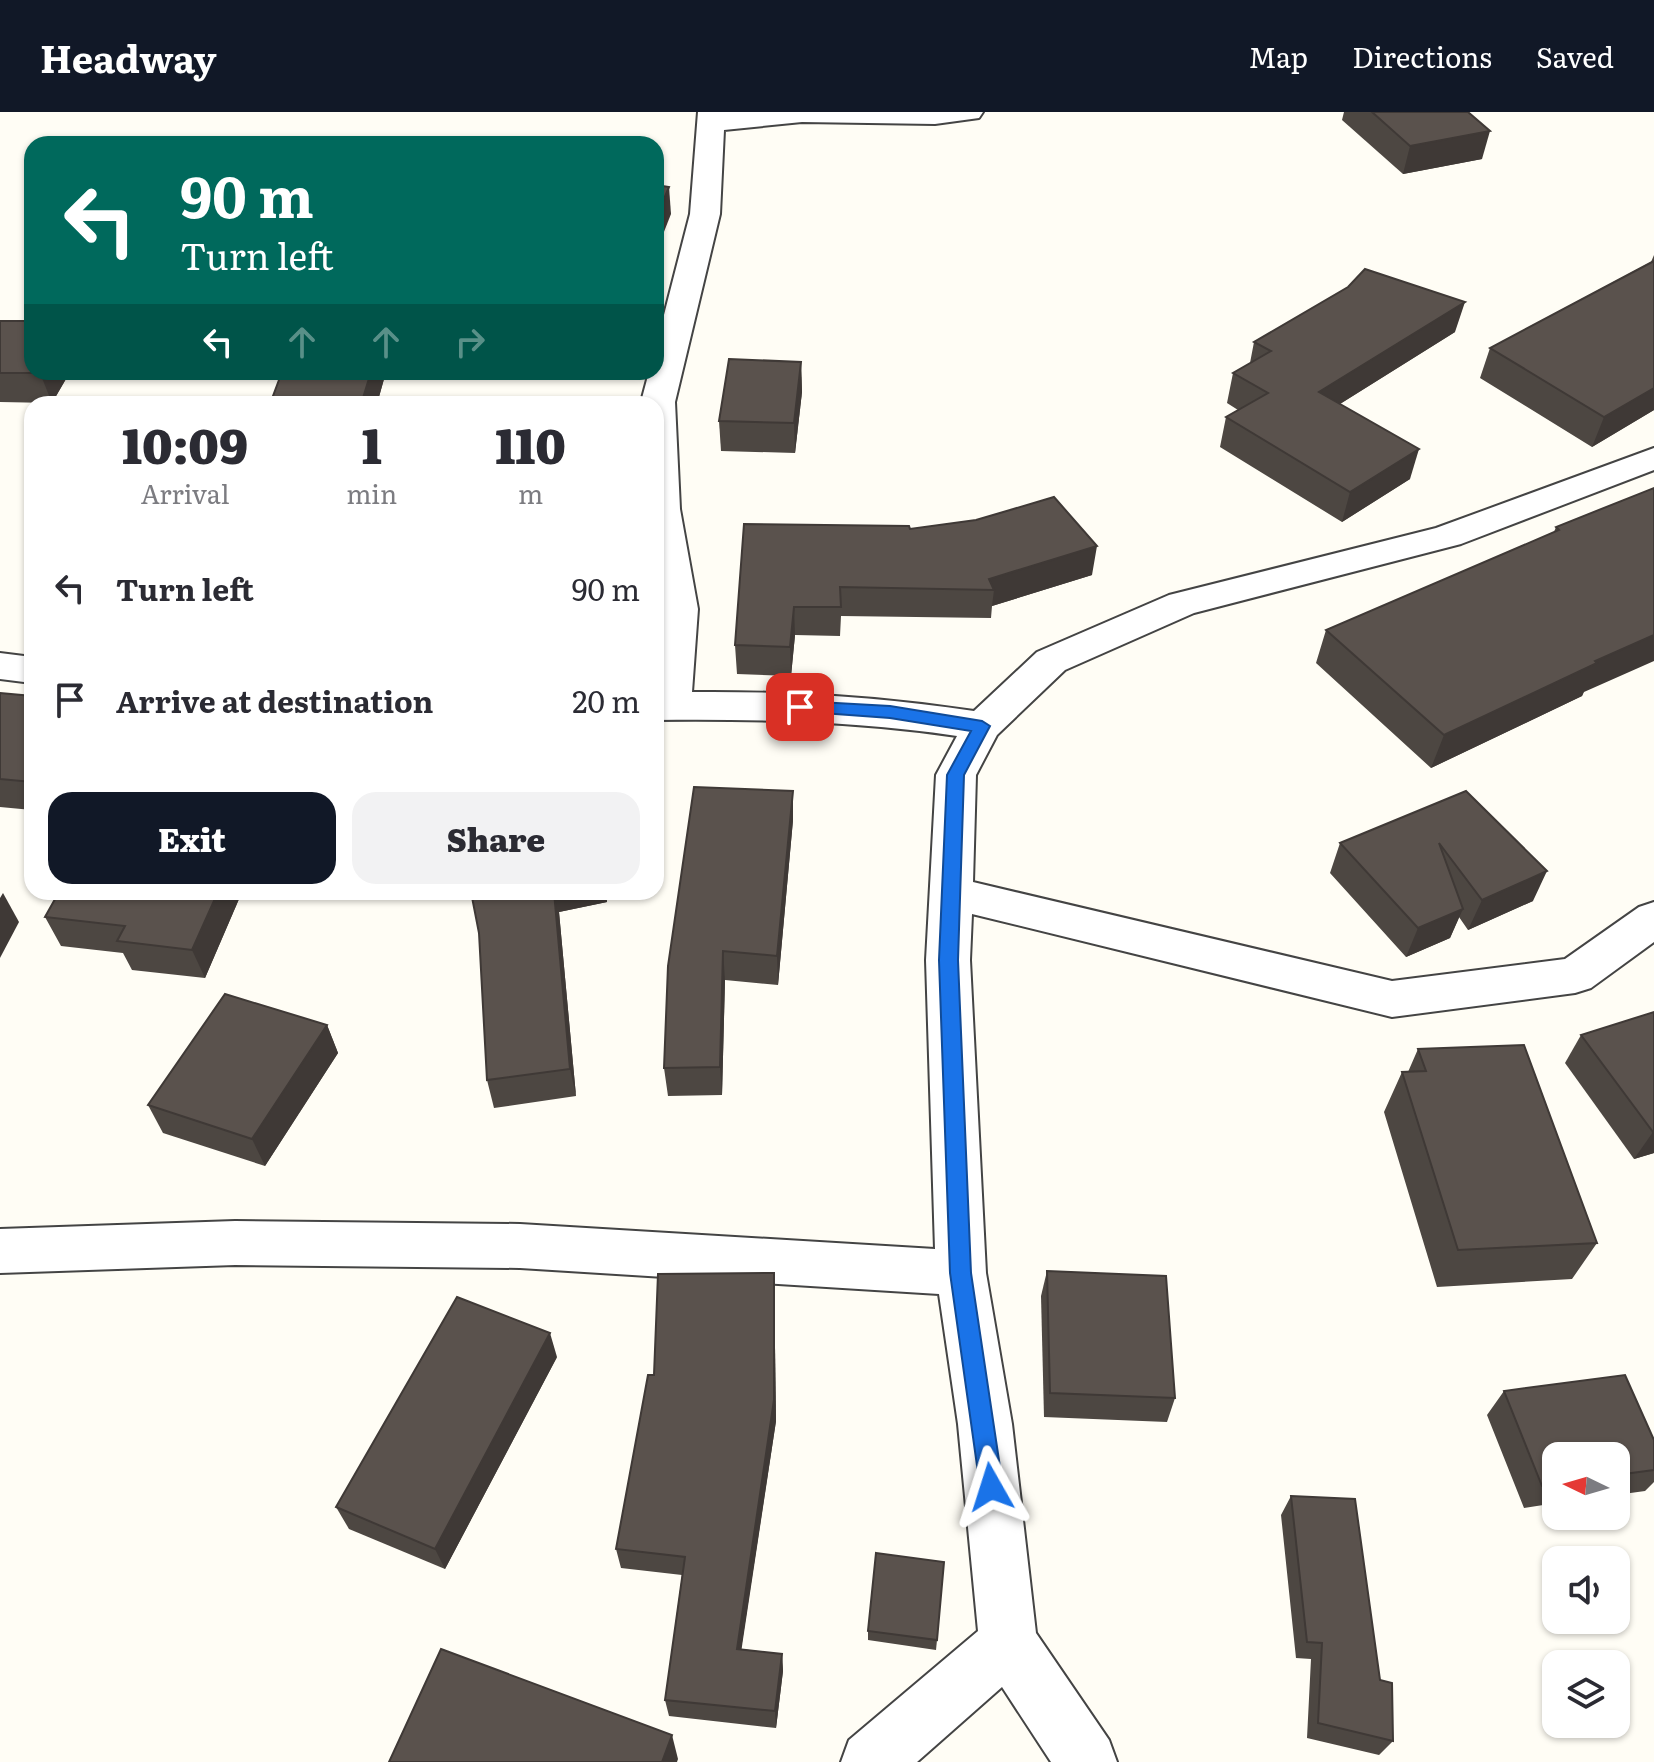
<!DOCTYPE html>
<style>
:root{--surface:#fff;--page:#f2f2f3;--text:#2b2b33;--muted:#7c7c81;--accent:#111827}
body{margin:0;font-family:Literata,serif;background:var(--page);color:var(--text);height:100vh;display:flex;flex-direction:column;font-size:30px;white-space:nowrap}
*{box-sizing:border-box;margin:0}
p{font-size:26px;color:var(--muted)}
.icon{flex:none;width:44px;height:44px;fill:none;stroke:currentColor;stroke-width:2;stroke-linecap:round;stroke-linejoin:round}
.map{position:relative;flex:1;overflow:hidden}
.drawer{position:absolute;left:24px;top:284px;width:640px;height:504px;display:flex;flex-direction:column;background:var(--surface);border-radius:24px;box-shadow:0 2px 6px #0004}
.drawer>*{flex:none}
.guide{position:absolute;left:24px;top:24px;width:640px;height:244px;border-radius:24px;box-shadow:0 2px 6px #0004;background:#00695c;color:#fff;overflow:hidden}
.needle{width:52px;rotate:275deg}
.tools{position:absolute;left:1542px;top:1330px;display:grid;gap:16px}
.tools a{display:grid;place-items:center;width:88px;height:88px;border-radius:16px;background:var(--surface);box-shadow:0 2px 6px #0004;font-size:40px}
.pin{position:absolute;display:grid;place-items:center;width:68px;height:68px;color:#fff;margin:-34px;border-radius:16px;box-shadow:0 4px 12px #0006}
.me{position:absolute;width:88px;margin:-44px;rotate:354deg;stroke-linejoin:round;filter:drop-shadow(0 0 6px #0008)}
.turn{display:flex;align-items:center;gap:28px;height:168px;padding:0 24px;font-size:36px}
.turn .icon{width:104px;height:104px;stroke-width:2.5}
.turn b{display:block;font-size:56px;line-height:68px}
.lanes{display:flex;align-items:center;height:76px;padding:0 24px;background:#0003;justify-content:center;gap:40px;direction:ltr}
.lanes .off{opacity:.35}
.eta{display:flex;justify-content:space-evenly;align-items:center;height:136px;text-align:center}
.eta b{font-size:48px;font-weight:800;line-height:56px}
.primary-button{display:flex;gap:16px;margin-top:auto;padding:16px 24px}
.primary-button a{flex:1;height:92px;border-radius:24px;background:var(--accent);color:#fff;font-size:32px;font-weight:800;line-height:92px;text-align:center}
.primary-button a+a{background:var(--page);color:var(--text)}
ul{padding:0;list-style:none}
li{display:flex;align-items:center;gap:24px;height:112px;padding:0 24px}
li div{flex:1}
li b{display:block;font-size:30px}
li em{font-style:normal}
header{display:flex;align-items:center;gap:48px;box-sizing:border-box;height:112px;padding:0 40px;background:var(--accent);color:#fff}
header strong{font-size:38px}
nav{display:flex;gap:44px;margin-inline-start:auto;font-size:28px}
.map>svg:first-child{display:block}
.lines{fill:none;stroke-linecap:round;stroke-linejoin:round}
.street-casing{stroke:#444;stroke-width:4}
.street{fill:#fff;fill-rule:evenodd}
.wall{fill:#4d4742}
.shaded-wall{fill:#3f3936}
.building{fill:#5a524d;stroke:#3f3936;stroke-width:2}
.route{fill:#1a73e8;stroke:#114b97;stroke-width:2}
</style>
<header>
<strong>Headway</strong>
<nav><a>Map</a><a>Directions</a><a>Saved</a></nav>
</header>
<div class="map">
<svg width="1654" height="1650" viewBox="0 0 1654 1650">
<rect width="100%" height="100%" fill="#fffdf5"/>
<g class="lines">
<defs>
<g id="street">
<path d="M698,0H983L979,6L935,12L802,10L724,18L720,102L675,290L680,397L698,497L692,580C787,579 880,585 974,599L1037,540L1169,483L1436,416L1654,336V358L1461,432L1194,501L1065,558L997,623L976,663L973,770L1392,869L1565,847L1639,795L1654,790V830L1591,876L1575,881L1392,905L972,802L970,848L986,1161L1012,1312L1036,1521L1109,1628L1117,1650H1051L1002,1575L917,1650H841L849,1628L978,1519L958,1312L939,1182L520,1156L235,1153L0,1161V1117L235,1109L520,1112L935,1137L926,848L936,663L957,624C857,609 757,607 656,608L660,497L656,476V292L641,290L649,260H656V234L690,102Z"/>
<path d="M0,541L32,545V571L0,567Z"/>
</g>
</defs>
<use href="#street" class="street-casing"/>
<use href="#street" class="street"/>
</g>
<g class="wall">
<path d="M1344,0H1468L1482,47L1403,62L1342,8Z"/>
<path d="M1654,143V298L1592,335L1480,266L1490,236L1651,150Z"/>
<path d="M0,209L32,260H70L52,291L0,290Z"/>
<path d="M1455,220L1340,292L1410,367L1342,410L1220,335L1226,305L1238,298L1227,291L1233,261L1250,251L1254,230Z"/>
<path d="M801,250L802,280L795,341L721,339L719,309Z"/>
<path d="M282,260H395L393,267H384L377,292H270Z"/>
<path d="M426,260H527L525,267Z"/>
<path d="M1654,376L1582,584L1431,656L1316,551L1326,518L1554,420L1556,415Z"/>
<path d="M910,417L1092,463L992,494L991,506L841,504L840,524L795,523L791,564L737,562L735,533Z"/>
<path d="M0,581L32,584V698L0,695Z"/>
<path d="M1466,679L1533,789L1468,818L1459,805L1450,826L1406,845L1330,761L1340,731Z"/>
<path d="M793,708L778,873L725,868L722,983L668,984L664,956L668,854Z"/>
<path d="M59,780H242L205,866L132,858L123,841L61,834L45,805Z"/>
<path d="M471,780H606L607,790L559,800L576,984L494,996L487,968L479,821Z"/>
<path d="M1654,900V1041L1634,1047L1565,951L1581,923Z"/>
<path d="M327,913L338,941L265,1054L163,1021L148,993Z"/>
<path d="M1418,937L1597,1131L1572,1167L1437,1175L1384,1000L1402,960H1408Z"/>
<path d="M1047,1159L1175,1286L1167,1310L1044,1305L1041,1184Z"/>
<path d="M774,1161L776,1309L741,1537L782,1542L783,1559L776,1616L669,1604L665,1588L682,1463L621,1456L616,1437L654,1263Z"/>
<path d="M557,1245L445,1457L349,1417L336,1395Z"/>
<path d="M1504,1279L1654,1328V1370L1645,1379L1616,1383V1344H1556V1391L1524,1396L1487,1303Z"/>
<path d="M1291,1384L1380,1568L1393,1629L1379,1643L1307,1626L1311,1547L1296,1546L1281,1403Z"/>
<path d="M868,1519L937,1528L936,1538L868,1528Z"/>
</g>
<g class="shaded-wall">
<path d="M1490,19L1482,47L1403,62L1410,34Z"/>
<path d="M669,75L671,102L656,140V106Z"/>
<path d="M1465,190L1455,220L1311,310L1319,280Z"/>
<path d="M801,250L802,280L795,341L794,311Z"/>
<path d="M41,260H70L52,291L40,261Z"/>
<path d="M371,260H382L384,267L377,292H359Z"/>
<path d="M1654,276V298L1592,335L1604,305Z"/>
<path d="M1419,337L1410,367L1342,410L1350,380Z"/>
<path d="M1097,434L1092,463L992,494L994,478L989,467Z"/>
<path d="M794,495L795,523L791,564L790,535Z"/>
<path d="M1654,523V549L1584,580L1582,584L1431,656L1444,623L1595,549Z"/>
<path d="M793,679V708L778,873L777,844Z"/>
<path d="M1547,759L1533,789L1468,818L1482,788Z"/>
<path d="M218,780H242L205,866L192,838Z"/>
<path d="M554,780H606L607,790L559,800L576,984L570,957Z"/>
<path d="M3,781L19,810L0,846V786Z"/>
<path d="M1463,797L1450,826L1406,845L1418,816Z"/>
<path d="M723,839L725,868L722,983L720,955Z"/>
<path d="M327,913L338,941L265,1054L252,1027Z"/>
<path d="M1654,1019V1041L1634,1047L1653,1020Z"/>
<path d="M774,1161L776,1309L739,1554L737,1537Z"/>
<path d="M550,1221L557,1245L445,1457L435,1437Z"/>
<path d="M782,1542L783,1559L776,1616L775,1599Z"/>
<path d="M672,1623L678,1647L677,1650H662Z"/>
</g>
<g class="building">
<path d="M1372,0H1468L1490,19L1410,34Z"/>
<path d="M656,73L669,75L656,106Z"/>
<path d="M1654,149V276L1604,305L1490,236Z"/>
<path d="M1365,157L1465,190L1319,280L1419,337L1350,380L1226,305L1268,281L1233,261L1271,239L1254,230L1348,175Z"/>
<path d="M0,209H32V260H41L40,261H0Z"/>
<path d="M729,247L801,250L794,311L719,309Z"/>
<path d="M282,260H371L363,286L359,292H270Z"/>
<path d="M1654,376V523L1595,549L1597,551L1444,623L1326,518L1559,418L1556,415Z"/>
<path d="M1054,385L1097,434L989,467L994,478L840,475L841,495H794L790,535L735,533L744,412L909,414L910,417L976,408Z"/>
<path d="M0,581L32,584V670L0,667Z"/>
<path d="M694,675L793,679L777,844L723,839L720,955L664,956L668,854Z"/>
<path d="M1466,679L1547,759L1482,788L1439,731L1463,797L1418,816L1340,731Z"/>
<path d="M59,780H218L192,838L117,829L125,814L45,805Z"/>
<path d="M471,780H554L570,957L487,968L479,821Z"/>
<path d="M225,882L327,913L252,1027L148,993Z"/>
<path d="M1654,900V1019L1653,1020L1581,923Z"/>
<path d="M1524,933L1597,1131L1458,1138L1402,960L1426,959L1418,937Z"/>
<path d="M1047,1159L1166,1164L1175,1286L1050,1281Z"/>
<path d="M774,1161V1288L737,1537L782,1542L775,1599L665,1588L685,1445L616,1437L648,1263H654L658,1162Z"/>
<path d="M457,1185L550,1221L435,1437L336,1395Z"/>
<path d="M1625,1263L1654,1328V1358L1616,1363V1344H1556V1372L1542,1374L1504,1279Z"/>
<path d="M1291,1384L1355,1387L1380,1568L1392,1571L1393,1629L1318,1611L1322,1531L1307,1530Z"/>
<path d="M876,1441L944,1450L937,1528L868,1519Z"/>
<path d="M441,1537L672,1623L662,1650H389Z"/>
</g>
<path class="route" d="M800,589L890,594L982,609L990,614L964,663L958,848L971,1161L1003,1375L999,1383L991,1386L983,1383L980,1375L950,1161L939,848L947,663L971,619L890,606L795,599L792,595Z"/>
</svg>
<div class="tools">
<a><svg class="needle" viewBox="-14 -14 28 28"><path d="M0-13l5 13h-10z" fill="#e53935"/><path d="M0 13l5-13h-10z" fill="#7c7c81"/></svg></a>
<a><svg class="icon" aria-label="sound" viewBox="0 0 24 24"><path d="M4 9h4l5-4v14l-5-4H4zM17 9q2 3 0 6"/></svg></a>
<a><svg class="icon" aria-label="layers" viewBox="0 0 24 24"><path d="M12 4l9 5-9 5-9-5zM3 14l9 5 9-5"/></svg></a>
</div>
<div class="pin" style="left:800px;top:595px;background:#d93025"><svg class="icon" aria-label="arrive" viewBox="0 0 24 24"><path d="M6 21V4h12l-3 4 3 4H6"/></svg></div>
<svg class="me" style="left:991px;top:1375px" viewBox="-20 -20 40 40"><path d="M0-17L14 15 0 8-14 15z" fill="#1a73e8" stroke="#fff" stroke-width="4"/></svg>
<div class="guide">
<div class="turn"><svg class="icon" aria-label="left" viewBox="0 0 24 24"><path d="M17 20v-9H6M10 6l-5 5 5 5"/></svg><div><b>90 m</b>Turn left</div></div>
<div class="lanes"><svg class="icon" aria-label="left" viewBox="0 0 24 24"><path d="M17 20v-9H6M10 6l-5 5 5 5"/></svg><svg class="icon off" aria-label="ahead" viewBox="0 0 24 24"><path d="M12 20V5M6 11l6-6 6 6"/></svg><svg class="icon off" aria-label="ahead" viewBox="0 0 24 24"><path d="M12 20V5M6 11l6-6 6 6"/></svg><svg class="icon off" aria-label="right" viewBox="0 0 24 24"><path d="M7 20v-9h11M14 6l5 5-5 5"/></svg></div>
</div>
<section class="drawer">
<div class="eta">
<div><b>10:09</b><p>Arrival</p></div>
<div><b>1</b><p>min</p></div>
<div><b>110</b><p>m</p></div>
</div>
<ul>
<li><svg class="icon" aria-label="left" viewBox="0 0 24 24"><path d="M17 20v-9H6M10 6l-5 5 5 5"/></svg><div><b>Turn left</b></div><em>90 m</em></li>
<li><svg class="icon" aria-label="arrive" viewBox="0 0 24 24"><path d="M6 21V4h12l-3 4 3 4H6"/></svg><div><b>Arrive at destination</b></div><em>20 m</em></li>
</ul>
<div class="primary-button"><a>Exit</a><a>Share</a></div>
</section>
</div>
